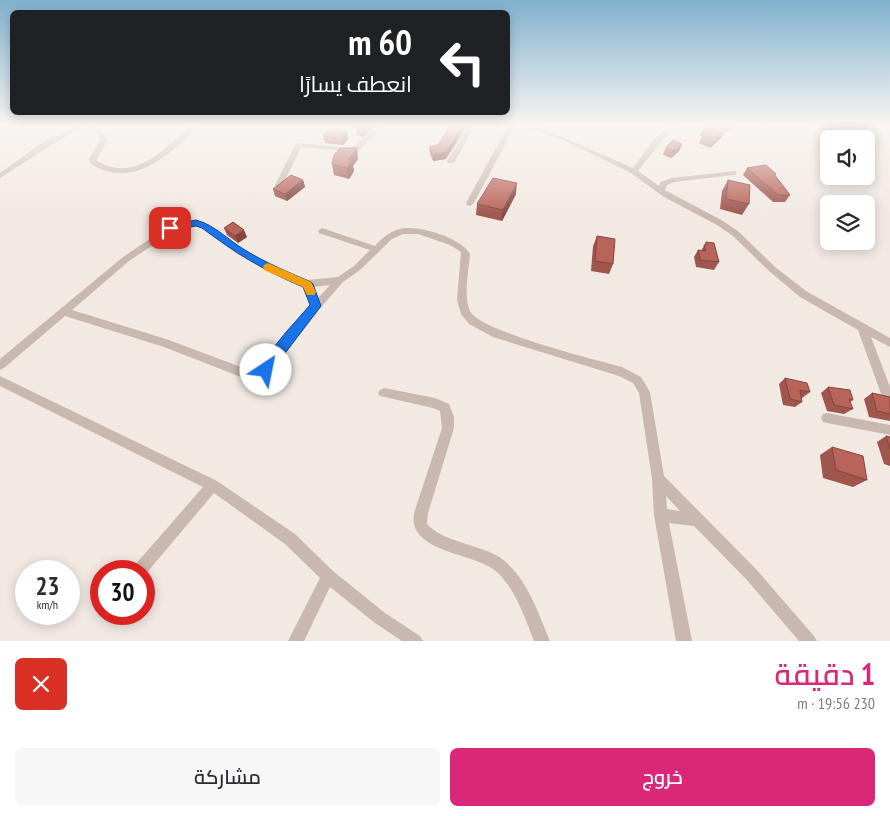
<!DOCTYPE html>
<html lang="ar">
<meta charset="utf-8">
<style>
:root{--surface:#fff;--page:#f7f7f7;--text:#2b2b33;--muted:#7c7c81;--accent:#db2777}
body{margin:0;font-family:"PT Sans Narrow",Cairo,sans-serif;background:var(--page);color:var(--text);direction:rtl;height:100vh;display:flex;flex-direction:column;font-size:19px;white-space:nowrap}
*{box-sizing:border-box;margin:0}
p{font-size:16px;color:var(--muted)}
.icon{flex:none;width:28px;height:28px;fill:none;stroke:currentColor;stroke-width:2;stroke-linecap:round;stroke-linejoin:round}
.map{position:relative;height:641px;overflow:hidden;direction:ltr}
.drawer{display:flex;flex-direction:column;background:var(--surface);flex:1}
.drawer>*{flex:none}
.hud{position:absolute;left:10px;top:10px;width:500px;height:105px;border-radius:8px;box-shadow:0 2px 12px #0003;direction:rtl;background:#202124;color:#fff;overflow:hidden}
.controls{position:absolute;left:820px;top:130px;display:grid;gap:10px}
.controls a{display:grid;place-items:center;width:55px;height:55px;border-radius:8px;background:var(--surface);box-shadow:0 2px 12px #0003;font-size:25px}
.speed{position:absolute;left:15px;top:560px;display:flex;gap:10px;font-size:25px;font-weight:700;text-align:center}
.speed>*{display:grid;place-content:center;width:65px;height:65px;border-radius:50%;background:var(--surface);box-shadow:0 2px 12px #0003;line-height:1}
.speed small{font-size:12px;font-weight:400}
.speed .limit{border:8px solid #d22;background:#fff;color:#111}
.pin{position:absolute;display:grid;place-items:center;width:42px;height:42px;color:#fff;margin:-21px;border-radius:10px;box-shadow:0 2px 8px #0006}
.me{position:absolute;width:55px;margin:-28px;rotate:34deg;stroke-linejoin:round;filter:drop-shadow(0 0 4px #0008)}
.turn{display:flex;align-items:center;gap:18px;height:105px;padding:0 15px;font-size:22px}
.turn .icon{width:65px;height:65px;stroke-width:2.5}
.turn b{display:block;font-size:35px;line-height:42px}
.round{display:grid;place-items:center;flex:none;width:52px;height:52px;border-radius:8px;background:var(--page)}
.head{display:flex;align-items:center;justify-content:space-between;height:85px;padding:0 15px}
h1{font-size:30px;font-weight:600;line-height:38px;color:var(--accent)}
.button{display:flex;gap:10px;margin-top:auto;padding:10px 15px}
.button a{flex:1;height:58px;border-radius:8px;background:var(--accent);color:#fff;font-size:20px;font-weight:600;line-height:58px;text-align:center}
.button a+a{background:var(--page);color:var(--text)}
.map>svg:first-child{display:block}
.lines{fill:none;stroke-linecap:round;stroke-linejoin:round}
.street{fill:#c9b8b0;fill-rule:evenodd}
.wall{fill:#9f564d}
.shaded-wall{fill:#82463f}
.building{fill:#b9645a;stroke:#82463f}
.route{fill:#1a73e8;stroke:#114b97}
.slow{fill:#f59e0b}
</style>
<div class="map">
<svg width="890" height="641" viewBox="0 0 890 641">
<rect width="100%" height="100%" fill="#f2e9e3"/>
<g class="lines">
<g class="street">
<path d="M75,126H84L45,149L0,178V173L39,145Z"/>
<path d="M87,126C97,126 103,131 108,140L97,159V161C134,183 164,150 190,126H197C170,156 132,190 91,164L89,159L100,140L98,135Z"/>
<path d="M378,126H385L357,152L301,147L282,187H276L275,185L296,143L352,148Z"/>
<path d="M468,126H475L454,163H448L447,161Z"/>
<path d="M508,126H515L474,203L470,206L467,205L466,203Z"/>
<path d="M518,126H532L547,130L633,168L654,139L668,126H675L660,143L638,171L659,186L661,182L672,178L736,171V175H733L674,182L667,185L665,190L723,221L739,232L775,267L806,291L890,338V347L871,337L890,387V407L886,406L884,402L858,330L800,297L769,271L733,236L717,225L664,197L631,173L559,138Z"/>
<path d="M196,220L208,224L243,250L279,270L308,280L338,277L354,266L370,250L319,233L318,231L322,228L375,246C382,238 390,231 400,229C417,224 462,238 470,254C469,270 463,296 470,311C479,331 596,360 622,367L641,377L650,392L664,476L756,569L814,636L817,641H799L746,579L694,526L669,523L692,641H676L654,515L652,479L639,393L633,383L619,376L493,337L469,324L461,314L457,300L461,252L450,245L418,234H403L392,239L360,270L343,282L310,320L270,372L255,379L241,377L164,347L65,316L4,368L0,370V359L123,257L172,224ZM196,226L202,228L237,254L273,274L304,286L311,305L262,366L254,369L241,367L166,339L72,310L129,261L177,229ZM330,285L318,298L314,287ZM666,496L680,511L667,509Z"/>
<path d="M0,376L217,481L295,534L333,571L385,613L420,636L423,641H402L375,623L330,587L304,641H288L320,578L285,544L214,493L144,576V571H132L134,566L203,487L0,386Z"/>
<path d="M384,388L435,398L449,404L454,417V428L428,513L427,524C440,538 460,541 478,548C489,551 500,556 508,564C529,584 539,615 550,641H534C525,618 516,591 498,573C477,552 407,554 414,513L442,428L440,411L433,408L380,396L378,393L380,390Z"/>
<path d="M827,413L890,425V435L827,423L823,422L821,418L823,414Z"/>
</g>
</g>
<g class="wall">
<path d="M357,126H375L363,137L357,135L356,128Z"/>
<path d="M705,126L724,133L721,138L710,148L699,143L702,136H700Z"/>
<path d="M347,132L348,139L343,145L325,143L323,136Z"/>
<path d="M682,144L679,151L671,158L663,155L666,147Z"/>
<path d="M438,145L446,159L433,161L430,154L429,147Z"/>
<path d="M358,159L353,166L354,171L349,179L334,175L332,164Z"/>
<path d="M747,168L775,176L790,195L785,202H773L743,175Z"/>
<path d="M303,180L305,187L287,201L275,196L273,189Z"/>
<path d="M728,180L749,204L742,215L720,209L722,191Z"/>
<path d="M516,194L502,221L476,215L477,204Z"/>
<path d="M224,228L247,237L238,243L227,235Z"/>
<path d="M597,236L613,264L609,274L591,271L593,246Z"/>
<path d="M706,242L719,262L714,270L696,267L694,257L698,250L701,251Z"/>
<path d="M785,378L810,392L802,398V402L795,407L783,405L779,384Z"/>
<path d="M828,387L853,400L850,402L853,409L844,414L827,411L821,393Z"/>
<path d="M872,393L890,397V421L869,417L864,399Z"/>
<path d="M886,436L890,437V466L884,464L877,442Z"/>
<path d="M832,447L867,480L853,487L823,478L820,455Z"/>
</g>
<g class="shaded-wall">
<path d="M366,126H375L363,137L362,130Z"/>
<path d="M463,126H467L446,159L433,161V154Z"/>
<path d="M723,126H737L724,133L721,138L710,148L722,127Z"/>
<path d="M347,132L348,139L343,145L341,138Z"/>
<path d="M682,144L679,151L671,158L674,151Z"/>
<path d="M357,148L358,159L353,166L354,171L349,179L347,168L348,160Z"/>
<path d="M303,180L305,187L287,201L285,194Z"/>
<path d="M517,183L516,194L502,221L503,210Z"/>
<path d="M244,230L247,237L238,243L235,236Z"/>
</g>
<g class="building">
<path d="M357,126H366L362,130L356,128Z"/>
<path d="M450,126H463L446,152L433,154L429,147L438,145Z"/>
<path d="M705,126H723L722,127L726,129L715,138L703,134L710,128Z"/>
<path d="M330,129L347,132L341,138L323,136Z"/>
<path d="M673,140L682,144L674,151L666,147Z"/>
<path d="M340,148H357L348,160H352L347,168L332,164L334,155Z"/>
<path d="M766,165L776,174H774L790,195H778L747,168Z"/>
<path d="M291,175L303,180L285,194L273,189Z"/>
<path d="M493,178L517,183L503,210L477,204Z"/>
<path d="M728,180L750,185L749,204L726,199Z"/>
<path d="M233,222L244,230L235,236L224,228Z"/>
<path d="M597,236L615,239L613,264L595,261Z"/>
<path d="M706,242L714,243L719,262L700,260L698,250L706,251L704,245H706Z"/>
<path d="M785,378L807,383L810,392L800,390L802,402L790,399Z"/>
<path d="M828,387L850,390L853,400L849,399L853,409L834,405Z"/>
<path d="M872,393L890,397V414L877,411Z"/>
<path d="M886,436L890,437V449Z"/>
<path d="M832,447L863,456L867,480L836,470Z"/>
</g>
<linearGradient id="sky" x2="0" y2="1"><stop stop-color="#80b1ce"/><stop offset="0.58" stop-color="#f9f5f2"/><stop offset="1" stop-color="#f9f5f2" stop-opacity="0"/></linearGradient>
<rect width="890" height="216" fill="url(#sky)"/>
<path class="route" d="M196,220C215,225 228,240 245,250C266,263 288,272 311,282L313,284L321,306L270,373L266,375L262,373L260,370C272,345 293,325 310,305L303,287C263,270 237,254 202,228L196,226L170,231L166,228L170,225Z"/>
<path class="slow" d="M268,263L311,282L316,292L314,295H307L303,287L264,270L263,267L264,265Z"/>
</svg>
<div class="controls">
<a><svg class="icon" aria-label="sound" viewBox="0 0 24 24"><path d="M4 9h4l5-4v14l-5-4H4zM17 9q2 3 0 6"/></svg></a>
<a><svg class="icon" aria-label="layers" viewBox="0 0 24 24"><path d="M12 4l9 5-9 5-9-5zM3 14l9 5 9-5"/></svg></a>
</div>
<div class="speed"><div>23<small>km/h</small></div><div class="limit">30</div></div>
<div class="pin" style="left:170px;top:228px;background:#d93025"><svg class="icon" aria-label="arrive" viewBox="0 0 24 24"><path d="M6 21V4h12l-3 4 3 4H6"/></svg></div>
<svg class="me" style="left:266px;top:370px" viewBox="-20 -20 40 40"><circle r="19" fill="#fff"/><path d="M0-13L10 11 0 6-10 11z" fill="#1a73e8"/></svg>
<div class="hud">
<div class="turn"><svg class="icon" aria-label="left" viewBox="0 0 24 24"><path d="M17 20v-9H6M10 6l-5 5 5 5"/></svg><div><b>60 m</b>انعطف يسارًا</div></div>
</div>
</div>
<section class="drawer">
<div class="head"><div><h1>1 دقيقة</h1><p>230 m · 19:56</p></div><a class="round" style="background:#d93025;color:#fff"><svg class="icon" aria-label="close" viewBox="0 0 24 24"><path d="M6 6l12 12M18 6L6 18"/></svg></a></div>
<div class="button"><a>خروج</a><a>مشاركة</a></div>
</section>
